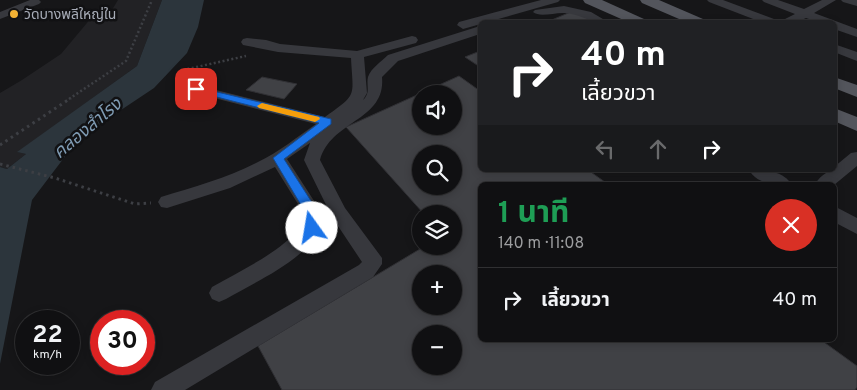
<!DOCTYPE html>
<html lang="th">
<meta charset="utf-8">
<style>
:root{--surface:#101012;--page:#1e1e20;--text:#f1f3f6;--muted:#9c9d9f;--line:#303032}
body{margin:0;font-family:Overpass,"Noto Sans Thai",sans-serif;background:var(--page);color:var(--text);height:100vh;display:flex;flex-direction:column;font-size:19px;white-space:nowrap}
*{box-sizing:border-box;margin:0}
p{font-size:16px;color:var(--muted)}
.icon{flex:none;width:28px;height:28px;fill:none;stroke:currentColor;stroke-width:2;stroke-linecap:round;stroke-linejoin:round}
.map{position:relative;flex:1;overflow:hidden}
.panel{position:absolute;left:478px;top:182px;width:359px;height:160px;display:flex;flex-direction:column;background:var(--surface);border-radius:8px;box-shadow:0 2px 8px #0003,0 0 0 1px var(--line)}
.panel>*{flex:none}
.top-card{position:absolute;left:478px;top:20px;width:359px;height:152px;border-radius:8px;box-shadow:0 2px 8px #0003,0 0 0 1px var(--line);background:#202124;color:#fff;overflow:hidden}
.tools{position:absolute;left:412px;top:85px;display:grid;gap:10px}
.tools a{display:grid;place-items:center;width:50px;height:50px;border-radius:50%;background:var(--surface);box-shadow:0 2px 8px #0003,0 0 0 1px var(--line);font-size:25px}
.speed{position:absolute;left:15px;top:310px;display:flex;gap:10px;font-size:25px;font-weight:700;text-align:center}
.speed>*{display:grid;place-content:center;width:65px;height:65px;border-radius:50%;background:var(--surface);box-shadow:0 2px 8px #0003,0 0 0 1px var(--line);line-height:1}
.speed small{font-size:12px;font-weight:400}
.speed .limit{border:8px solid #d22;background:#fff;color:#111}
.pin{position:absolute;display:grid;place-items:center;width:42px;height:42px;color:#fff;margin:-21px;border-radius:10px;box-shadow:0 2px 8px #0006}
.me{position:absolute;width:55px;margin:-28px;rotate:347deg;stroke-linejoin:round;filter:drop-shadow(0 0 4px #0008)}
.turn{display:flex;align-items:center;gap:18px;height:105px;padding:0 20px;font-size:22px}
.turn .icon{width:65px;height:65px;stroke-width:2.5}
.turn b{display:block;font-size:35px;line-height:42px}
.lanes{display:flex;align-items:center;height:48px;padding:0 20px;background:#0003;justify-content:center;gap:25px;direction:ltr}
.lanes .off{opacity:.35}
.round{display:grid;place-items:center;flex:none;width:52px;height:52px;border-radius:26px;background:var(--page)}
.head{display:flex;align-items:center;justify-content:space-between;height:85px;padding:0 20px}
h1{font-size:30px;font-weight:700;line-height:38px;color:#1e9e55}
ul{padding:0;list-style:none}
li{display:flex;align-items:center;gap:15px;height:65px;padding:0 20px;border-top:1px solid var(--line)}
li div{flex:1}
li b{display:block;font-size:19px}
li em{font-style:normal}
.map>svg:first-child{display:block}
.built{fill:#222225}
.water{fill:#2c353c}
.building{fill:#404145;stroke:#303034;fill-rule:evenodd}
.lines{fill:none;stroke-linecap:round;stroke-linejoin:round}
.path-far1{stroke:#3d3f44;stroke-width:2.5;stroke-dasharray:2 2.5;stroke-linecap:butt}
.path{stroke:#3d3f44;stroke-width:3;stroke-dasharray:2.5 4;stroke-linecap:butt}
.minor{fill:#37383d;fill-rule:evenodd}
.major{fill:#53555c;fill-rule:evenodd}
.route{fill:#1a73e8;stroke:#114b97}
.slow{fill:#f59e0b}
.poi-dot{fill:#f2b134;stroke:#111113;stroke-width:2}
.labels{text-anchor:middle;stroke-width:5;stroke-linejoin:round;paint-order:stroke}
.far-poi-label{font-size:14px;fill:#a8adb8;stroke:#111113;text-anchor:start}
.water-label{font-size:18px;font-style:italic;fill:#7f9bb3;stroke:#111113}
</style>
<div class="map">
<svg width="857" height="390" viewBox="0 0 857 390">
<rect width="100%" height="100%" fill="#161618"/>
<path class="built" d="M118,0H162L137,66L18,152L26,154L7,169L0,167V93L22,80L61,54L92,17L109,15Z"/>
<path class="water" d="M162,0H204L198,27L187,53L154,88L79,138L32,200L0,364V167L7,169L26,154L17,152L137,66Z"/>
<g class="building">
<path d="M573,11L595,22H547Z"/>
<path d="M480,51V67L465,57Z"/>
<path d="M459,76L480,91V170H588L609,185H480V340H821L857,366V387L855,390H282L258,346L425,246H454V214H424L346,127ZM421,94H454V126H421ZM421,154H454V186H421ZM421,274H454V306H421ZM421,334H454V366H421Z"/>
<path d="M262,77L297,84L284,99L246,90Z"/>
</g>
<g class="lines">
<g class="path-far1">
<path d="M183,70L246,56"/>
<path d="M69,99L126,61L152,0"/>
</g>
<g class="path">
<path d="M0,145L71,98"/>
<path d="M0,164L55,178L135,204L151,203"/>
</g>
<g class="minor">
<path d="M30,0H39L41,2L39,4L0,19V12Z"/>
<path d="M541,0H560L558,2L463,29L457,25L459,22Z"/>
<path d="M707,0H723L774,19L776,22H761L709,2Z"/>
<path d="M762,0H778L804,9L822,0H836L814,13L857,29V37L834,29V22H818L806,18L797,22H783L785,19L795,14L764,2Z"/>
<path d="M841,0H857V6L843,2Z"/>
<path d="M564,6L591,12L608,22C592,24 580,14 565,13C555,12 540,18 533,12L535,10Z"/>
<path d="M480,26V34L398,61L382,77C386,121 331,120 320,160L345,208L382,258V264L373,277L185,390H151L155,382L359,265L362,262L332,217L304,160L310,143L287,159L316,204L321,228C303,262 258,280 226,299L219,302L212,299L209,293L212,287C243,269 278,254 302,226L298,204L275,167L230,188L167,208L161,207L158,202L161,197C194,187 227,178 258,162C279,152 297,137 316,124L191,92L189,89L191,86L196,85L325,117C358,93 353,98 351,58L278,52L243,45L241,42L243,39L247,38L266,40L280,44L357,51L412,36L416,37L418,40L416,43L364,57L367,93L363,100C371,92 366,86 368,77C371,68 382,61 388,55Z"/>
<path d="M834,44L857,52V61L834,52Z"/>
<path d="M857,152V166L834,185H814C818,179 827,170 834,170V167L851,153Z"/>
<path d="M749,170C764,170 783,170 792,185C776,185 758,185 749,170Z"/>
<path d="M834,206L857,218V234L834,222Z"/>
</g>
<g class="major">
<path d="M583,0H602L644,19L647,22H628L585,3Z"/>
<path d="M640,0H659L703,19L706,22H686L642,3Z"/>
<path d="M834,77L857,85V97L834,88Z"/>
<path d="M834,108L857,117V131L834,121Z"/>
</g>
</g>
<path class="route" d="M193,87H196L331,119V124L284,159L313,204L318,228L317,231H308L301,205L273,158L319,123L193,91Z"/>
<path class="slow" d="M262,103L319,117L320,119L315,122L259,108L257,106Z"/>
<circle class="poi-dot" cx="14" cy="14" r="5"/>
<g class="labels">
<g class="far-poi-label">
<text x="24" y="19">วัดบางพลีใหญ่ใน</text>
</g>
<g class="water-label">
<text transform="translate(87 128) rotate(-40)" y="6">คลองสำโรง</text>
</g>
</g>
</svg>
<div class="tools">
<a><svg class="icon" aria-label="sound" viewBox="0 0 24 24"><path d="M4 9h4l5-4v14l-5-4H4zM17 9q2 3 0 6"/></svg></a>
<a><svg class="icon" aria-label="search" viewBox="0 0 24 24"><circle cx="10" cy="10" r="6"/><path d="M15 15l6 6"/></svg></a>
<a><svg class="icon" aria-label="layers" viewBox="0 0 24 24"><path d="M12 4l9 5-9 5-9-5zM3 14l9 5 9-5"/></svg></a>
<a>+</a>
<a>−</a>
</div>
<div class="speed"><div>22<small>km/h</small></div><div class="limit">30</div></div>
<div class="pin" style="left:196px;top:89px;background:#d93025"><svg class="icon" aria-label="arrive" viewBox="0 0 24 24"><path d="M6 21V4h12l-3 4 3 4H6"/></svg></div>
<svg class="me" style="left:312px;top:228px" viewBox="-20 -20 40 40"><circle r="19" fill="#fff"/><path d="M0-13L10 11 0 6-10 11z" fill="#1a73e8"/></svg>
<div class="top-card">
<div class="turn"><svg class="icon" aria-label="right" viewBox="0 0 24 24"><path d="M7 20v-9h11M14 6l5 5-5 5"/></svg><div><b>40 m</b>เลี้ยวขวา</div></div>
<div class="lanes"><svg class="icon off" aria-label="left" viewBox="0 0 24 24"><path d="M17 20v-9H6M10 6l-5 5 5 5"/></svg><svg class="icon off" aria-label="ahead" viewBox="0 0 24 24"><path d="M12 20V5M6 11l6-6 6 6"/></svg><svg class="icon" aria-label="right" viewBox="0 0 24 24"><path d="M7 20v-9h11M14 6l5 5-5 5"/></svg></div>
</div>
<section class="panel">
<div class="head"><div><h1>1 นาที</h1><p>140 m · 11:08</p></div><a class="round" style="background:#d93025;color:#fff"><svg class="icon" aria-label="close" viewBox="0 0 24 24"><path d="M6 6l12 12M18 6L6 18"/></svg></a></div>
<ul>
<li><svg class="icon" aria-label="right" viewBox="0 0 24 24"><path d="M7 20v-9h11M14 6l5 5-5 5"/></svg><div><b>เลี้ยวขวา</b></div><em>40 m</em></li>
</ul>
</section>
</div>
